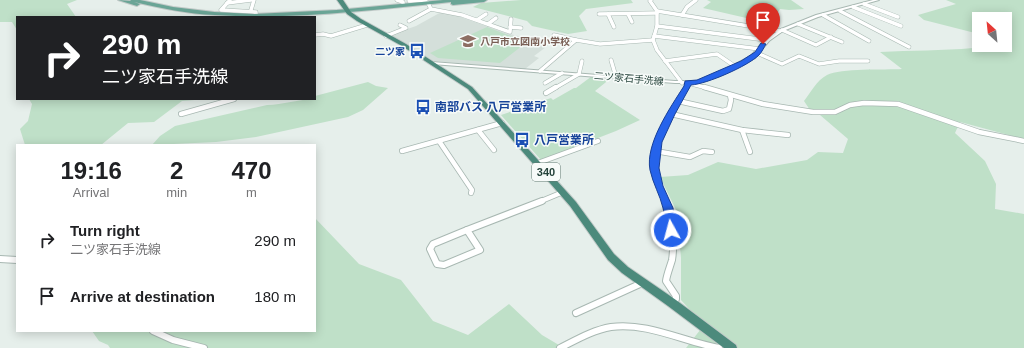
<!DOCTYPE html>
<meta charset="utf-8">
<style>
:root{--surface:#fff;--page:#f2f2f2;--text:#202124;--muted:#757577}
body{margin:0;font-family:Arial,"Noto Sans JP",sans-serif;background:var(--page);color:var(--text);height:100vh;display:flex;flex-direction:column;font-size:15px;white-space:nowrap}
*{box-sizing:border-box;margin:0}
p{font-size:13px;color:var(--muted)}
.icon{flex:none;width:22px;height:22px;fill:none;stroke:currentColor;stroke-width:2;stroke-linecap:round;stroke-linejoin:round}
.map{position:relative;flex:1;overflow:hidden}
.panel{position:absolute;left:16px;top:144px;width:300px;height:188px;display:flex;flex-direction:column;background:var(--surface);border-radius:0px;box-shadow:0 2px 10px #0003}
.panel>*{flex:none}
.top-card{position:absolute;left:16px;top:16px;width:300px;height:84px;border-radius:0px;box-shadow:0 2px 10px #0003;background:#202124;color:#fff;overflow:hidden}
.needle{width:26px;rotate:333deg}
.fabs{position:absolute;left:972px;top:12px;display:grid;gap:8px}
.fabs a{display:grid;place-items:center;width:40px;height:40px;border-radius:0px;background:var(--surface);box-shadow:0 2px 10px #0003;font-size:20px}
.pin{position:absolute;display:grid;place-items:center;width:34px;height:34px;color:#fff;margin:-41px -17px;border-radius:50% 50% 50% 0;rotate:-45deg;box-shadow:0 0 4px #0007}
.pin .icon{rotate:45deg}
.me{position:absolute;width:44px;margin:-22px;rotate:353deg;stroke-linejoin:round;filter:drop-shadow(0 0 3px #0008)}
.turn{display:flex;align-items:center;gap:14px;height:84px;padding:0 20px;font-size:18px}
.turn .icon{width:52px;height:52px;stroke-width:2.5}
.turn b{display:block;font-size:28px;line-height:34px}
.eta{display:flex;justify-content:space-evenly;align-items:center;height:68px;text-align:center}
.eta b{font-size:24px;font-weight:800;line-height:28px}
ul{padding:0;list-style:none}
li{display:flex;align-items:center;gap:12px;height:56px;padding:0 20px}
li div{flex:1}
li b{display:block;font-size:15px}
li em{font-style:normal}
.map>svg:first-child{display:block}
.built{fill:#d4dfda}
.green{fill:#bfe0c8}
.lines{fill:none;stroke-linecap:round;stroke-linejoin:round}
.minor-far2-casing{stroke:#a8b8b2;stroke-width:4.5}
.minor-far1-casing{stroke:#a8b8b2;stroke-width:6}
.minor-casing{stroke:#a8b8b2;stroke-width:8}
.tertiary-casing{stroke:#a8b8b2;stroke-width:2}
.primary-casing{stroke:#c2cac8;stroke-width:2}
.trunk-casing{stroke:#c2cac8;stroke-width:2}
.minor-far2{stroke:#fff;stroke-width:3.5}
.minor-far1{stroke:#fff;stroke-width:4.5}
.minor{stroke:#fff;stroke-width:6}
.tertiary{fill:#fff;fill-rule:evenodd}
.primary{fill:#6aa596;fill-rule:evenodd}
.trunk{fill:#4c8a7c;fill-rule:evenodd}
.route{fill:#2563eb;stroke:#184099}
.labels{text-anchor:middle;stroke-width:3;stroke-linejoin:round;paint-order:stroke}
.far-education-label{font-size:10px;font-weight:bold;fill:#785e54;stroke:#f7fbf9;text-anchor:start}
.far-transit-label{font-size:10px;font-weight:bold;fill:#164399;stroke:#f7fbf9;text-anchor:end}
.far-street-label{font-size:10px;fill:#24423a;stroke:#f7fbf9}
.shield{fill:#f7fbf9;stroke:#637a73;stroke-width:1}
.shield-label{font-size:11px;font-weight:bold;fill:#24423a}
.transit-label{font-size:12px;font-weight:bold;fill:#164399;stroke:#f7fbf9;text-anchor:start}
</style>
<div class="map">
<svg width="1024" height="348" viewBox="0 0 1024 348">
<rect width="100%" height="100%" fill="#e6efeb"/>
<path class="built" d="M443,11L510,34L550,44L534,56L539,58L525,69L434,61L390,35L416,26Z"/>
<g class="green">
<path d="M0,0H77L67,4L76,17H17V30L12,22H0Z"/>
<path d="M521,0H631L633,3L586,9L579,16L587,31L568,34L532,26L527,21L473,7L481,3Z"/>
<path d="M707,0H791L804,9L789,10L780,9L775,17L755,20L703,8L711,2Z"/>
<path d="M946,0H1024V139L960,122L955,133L985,161L996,184L995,209L1024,214V348H686L704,325L681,300V258L677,212L660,177L688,175L718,162L756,169L807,160L818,152L843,153L848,139L820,115L810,110L804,101C811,92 816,81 827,75C841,68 884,70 902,69L880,52C911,50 942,51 973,48L979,36V45H1005V19H979V34L924,20L918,15L956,4Z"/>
<path d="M487,27L527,42L500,63L438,58L430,53Z"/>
<path d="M592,76L611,78L595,91L640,120L616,131L541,160L501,115L551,98L553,100L574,88H576Z"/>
<path d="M368,82L376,86L388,88L363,110L348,117L256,137L216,142L152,145L160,136L175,126L267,105C283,105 298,99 315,99V96Z"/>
<path d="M29,99H207L182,101L154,122L128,123L101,145H25L20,129L28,121L32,104Z"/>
<path d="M315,218L359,264L401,280L433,321L468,335L509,304L542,335L564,348H110L108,345L99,341L92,331H315Z"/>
</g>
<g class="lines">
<defs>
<g id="minor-far2">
<path d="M230,0L221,10L256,12V17"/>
<path d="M397,0L403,2V5"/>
<path d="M651,0L650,1L657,11V26L653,40L657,50L682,83"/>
<path d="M409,1L426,0"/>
<path d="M227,3L251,0"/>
<path d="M428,3L431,9L462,15L510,32L511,19"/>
<path d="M864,4L898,17"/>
<path d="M853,7L901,26"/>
<path d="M251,10L254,0"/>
<path d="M657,11L780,31"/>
<path d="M840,11L909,47"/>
<path d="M599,14L657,13"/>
<path d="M608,14L614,27"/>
<path d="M628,14L632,22"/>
<path d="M682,15L687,7L696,0"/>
<path d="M823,15L869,41"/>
<path d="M477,20L486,14"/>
<path d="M409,21L431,9"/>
<path d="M488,24L496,18"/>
<path d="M798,24L842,42"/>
<path d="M657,26L767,40"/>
<path d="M510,27L521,28"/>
<path d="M782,30L816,45L831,37"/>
<path d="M315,35L323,34L331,36L367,25"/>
<path d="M554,35L576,40"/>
<path d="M386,36L406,28L400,25"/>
<path d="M654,36L760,49"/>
<path d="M757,53L782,64L799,56L819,64L839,61H868"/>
<path d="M611,60L616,77"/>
<path d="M665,61L717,54L736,67"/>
<path d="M540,71L576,40L600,44L653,40"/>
<path d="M545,83L562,73"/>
<path d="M555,88L579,74L582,61"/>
<path d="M687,88L688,83L707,88"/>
</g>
<g id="minor-far1">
<path d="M704,87L763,104L813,112H835L850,105L864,103L898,104L979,132L1024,141"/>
<path d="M546,93L556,87"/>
<path d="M678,101L723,111L729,109L731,100L730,95"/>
<path d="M181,114L234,99"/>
<path d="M671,114L742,130L788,135"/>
<path d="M478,130L494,150"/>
<path d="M742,130L750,152"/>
<path d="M439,141L472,190L471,193"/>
<path d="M402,151L502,123"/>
<path d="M655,151L690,157L703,151L712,152"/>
<path d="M538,163L598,141"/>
<path d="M539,202L563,192"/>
<path d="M665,202C643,150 660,130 687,87"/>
</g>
<g id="minor">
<path d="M665,201C672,218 675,241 672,260C670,267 667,274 666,281L676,296V299L672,303"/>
<path d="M467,230L480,250L444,265L437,264L430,249L433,244Z"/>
<path d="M467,230L542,201"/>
<path d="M0,259L17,260"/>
<path d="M576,313L642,283"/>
<path d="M153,331L173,340L204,348"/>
<path d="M560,348C576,340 593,330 611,327C648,322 684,342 719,348"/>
</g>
<path id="tertiary" d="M873,0H879L818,17L783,31L769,41L755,58L720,76L699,83H675L432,64L430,63L432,62L675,81H698L716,74L751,56L765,39L781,29L816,15Z"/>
<path id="primary" d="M118,0L131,1L130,0H140L173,7L214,12L254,14L337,10L443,0H487L484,2L453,5L451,4V2C373,10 294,20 215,15C188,14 161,8 134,2L140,4L137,6Z"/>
<path id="trunk" d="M337,0H343L351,12L361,19L406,44L472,87L576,202L614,254L628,267L676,300L736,345L737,348H724L668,306L622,273L608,260L570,206L468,89L402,46L357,21L347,14Z"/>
</defs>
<use href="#minor-far2" class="minor-far2-casing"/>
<use href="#minor-far1" class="minor-far1-casing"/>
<use href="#minor" class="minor-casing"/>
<use href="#tertiary" class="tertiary-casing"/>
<use href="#primary" class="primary-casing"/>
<use href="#trunk" class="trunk-casing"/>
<use href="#minor-far2" class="minor-far2"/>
<use href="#minor-far1" class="minor-far1"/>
<use href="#minor" class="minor"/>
<use href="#tertiary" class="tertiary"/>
<use href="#primary" class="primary"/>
<use href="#trunk" class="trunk"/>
</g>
<path class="route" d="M761,43L766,44C764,47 762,52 759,55C748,66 707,84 691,85L675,114L662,142L659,168L663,186L673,208L676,230L675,232H668C664,225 665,216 663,208C660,195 653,184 650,170C645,144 670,108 684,86L685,81L697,80L741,61L755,52Z"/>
<defs>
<symbol id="school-bare" viewBox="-9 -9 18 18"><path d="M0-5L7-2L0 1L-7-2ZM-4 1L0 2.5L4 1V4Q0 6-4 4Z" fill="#8d6e63" stroke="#f7fbf9" stroke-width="2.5" paint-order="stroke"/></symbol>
<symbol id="bus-bare" viewBox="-9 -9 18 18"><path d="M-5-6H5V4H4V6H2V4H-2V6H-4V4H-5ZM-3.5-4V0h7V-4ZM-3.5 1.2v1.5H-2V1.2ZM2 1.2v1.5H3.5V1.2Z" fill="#1a4fb4" stroke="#f7fbf9" stroke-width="2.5" paint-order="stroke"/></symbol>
</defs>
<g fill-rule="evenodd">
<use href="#school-bare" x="457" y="30" width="22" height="22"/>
<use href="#bus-bare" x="406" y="40" width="22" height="22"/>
<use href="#bus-bare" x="412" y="96" width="22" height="22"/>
<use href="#bus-bare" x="511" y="129" width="22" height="22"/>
</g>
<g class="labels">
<g class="far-education-label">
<text x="480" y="45">八戸市立図南小学校</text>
</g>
<g class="far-transit-label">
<text x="405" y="55">二ツ家</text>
</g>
<g class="far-street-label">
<text transform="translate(629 78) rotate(5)" y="4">二ツ家石手洗線</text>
</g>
<rect class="shield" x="532" y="163" width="28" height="18" rx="3"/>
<g class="shield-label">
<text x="546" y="176">340</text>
</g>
<g class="transit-label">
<text x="435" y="111">南部バス 八戸営業所</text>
<text x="534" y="144">八戸営業所</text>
</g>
</g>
</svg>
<div class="fabs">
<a><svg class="needle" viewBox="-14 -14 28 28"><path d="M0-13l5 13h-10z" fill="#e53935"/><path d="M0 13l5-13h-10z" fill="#757577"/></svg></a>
</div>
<div class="pin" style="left:763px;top:44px;background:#d93025"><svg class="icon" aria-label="arrive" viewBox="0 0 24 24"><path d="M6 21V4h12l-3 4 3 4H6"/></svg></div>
<svg class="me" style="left:671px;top:230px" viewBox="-20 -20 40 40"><circle r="17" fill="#2563eb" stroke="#fff" stroke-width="3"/><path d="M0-11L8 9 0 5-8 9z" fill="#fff"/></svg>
<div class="top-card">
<div class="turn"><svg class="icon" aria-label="right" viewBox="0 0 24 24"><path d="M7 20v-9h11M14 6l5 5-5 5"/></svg><div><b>290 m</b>二ツ家石手洗線</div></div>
</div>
<section class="panel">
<div class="eta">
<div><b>19:16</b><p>Arrival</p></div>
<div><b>2</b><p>min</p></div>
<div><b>470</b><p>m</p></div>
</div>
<ul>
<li><svg class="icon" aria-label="right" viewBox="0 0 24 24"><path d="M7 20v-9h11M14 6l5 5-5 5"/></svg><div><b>Turn right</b><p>二ツ家石手洗線</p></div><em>290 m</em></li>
<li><svg class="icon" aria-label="arrive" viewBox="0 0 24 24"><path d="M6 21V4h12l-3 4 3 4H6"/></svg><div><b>Arrive at destination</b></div><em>180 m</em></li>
</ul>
</section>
</div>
